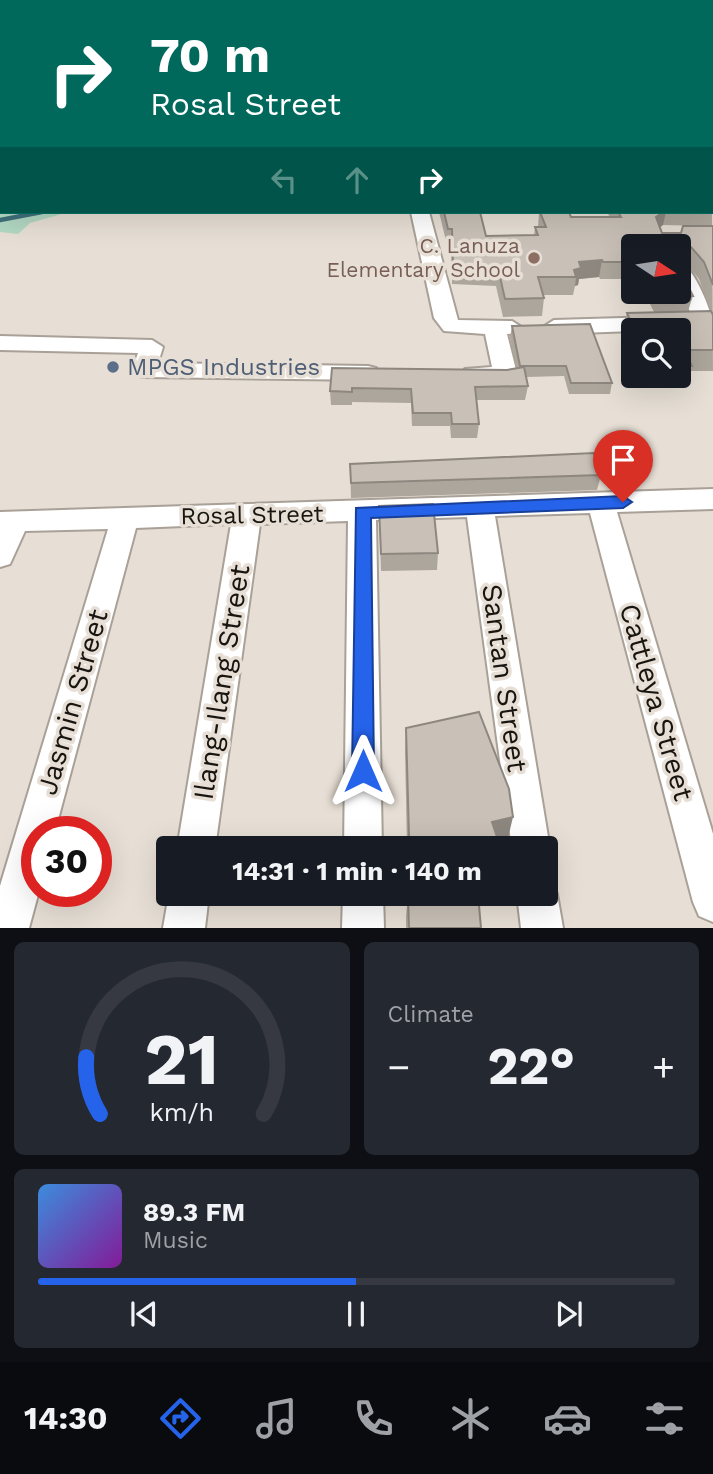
<!DOCTYPE html>
<meta charset="utf-8">
<style>
:root{--surface:#171b24;--page:#242831;--text:#f1f3f6;--muted:#9ea1a6;--line:#363941;--accent:#2563eb}
body{margin:0;font-family:"Work Sans",sans-serif;background:var(--page);color:var(--text);height:100vh;display:flex;flex-direction:column;font-size:26px;white-space:nowrap}
*{box-sizing:border-box;margin:0}
p{font-size:23px;color:var(--muted)}
.icon{flex:none;width:38px;height:38px;fill:none;stroke:currentColor;stroke-width:2;stroke-linecap:round;stroke-linejoin:round}
.map{position:relative;height:928px;overflow:hidden}
.side{display:flex;flex-direction:column;gap:14px;padding:14px;background:#0d0f14;flex:1}
.side>*{flex:none}
.top-card{position:absolute;left:0px;top:0px;width:714px;height:214px;box-shadow:0 7px 28px #0002;background:#00695c;color:#fff;overflow:hidden}
.needle{width:46px;rotate:102deg}
.controls{position:absolute;left:621px;top:234px;display:grid;gap:14px}
.controls a{display:grid;place-items:center;width:70px;height:70px;border-radius:7px;background:var(--surface);box-shadow:0 7px 28px #0002;font-size:35px}
.speed{position:absolute;left:21px;top:816px;display:flex;gap:14px;font-size:35px;font-weight:700;text-align:center}
.speed>*{display:grid;place-content:center;width:91px;height:91px;border-radius:50%;background:var(--surface);box-shadow:0 7px 28px #0002;line-height:1}
.speed .limit{border:10px solid #d22;background:#fff;color:#111}
.pin{position:absolute;display:grid;place-items:center;width:60px;height:60px;color:#fff;margin:-72px -30px;border-radius:50% 50% 50% 0;rotate:-45deg;box-shadow:0 0 7px #0007}
.pin .icon{rotate:45deg}
.me{position:absolute;width:77px;margin:-38px;rotate:0deg;stroke-linejoin:round;filter:drop-shadow(0 0 5px #0008)}
.turn{display:flex;align-items:center;gap:24px;height:147px;padding:0 35px;font-size:32px}
.turn .icon{width:91px;height:91px;stroke-width:2.5}
.turn b{display:block;font-size:49px;line-height:60px}
.lanes{display:flex;align-items:center;height:66px;padding:0 35px;background:#0003;justify-content:center;gap:35px;direction:ltr}
.lanes .off{opacity:.35}
.big{font-size:52px;font-weight:700;line-height:1.1}
.side .card{flex:1;display:flex;flex-direction:column;justify-content:center;gap:10px;min-width:0;padding:0 24px;border-radius:10px;background:var(--page)}
.side .dial{align-items:center;gap:0}
.dial svg{height:182px;overflow:visible;fill:none;stroke:var(--line);stroke-width:7;stroke-linecap:round;text-anchor:middle}
.dial text{fill:var(--text);stroke:none}
.song{display:flex;align-items:center;gap:21px}
.cover{width:84px;height:84px;border-radius:10px;background:linear-gradient(135deg,hsl(210 70% 55%),hsl(290 70% 35%))}
.played{height:7px;border-radius:4px;background:linear-gradient(90deg,var(--accent) 50%,var(--line) 50%)}
.keys{display:flex;justify-content:space-around;direction:ltr}
.heat{display:flex;justify-content:space-between;align-items:center;font-size:38px;direction:ltr}
.side .tiles{flex:1;display:grid;gap:14px;grid-template-columns:1fr 1fr}
.card:last-child{grid-column:span 2}
.trip{position:absolute;left:156px;top:836px;width:402px;height:70px;border-radius:7px;background:var(--surface);box-shadow:0 7px 28px #0002;font-weight:700;line-height:70px;text-align:center}
.dock{display:flex;height:112px;justify-content:space-around;align-items:center;background:#090b0e;color:var(--muted)}
.dock .icon{width:49px;height:49px}
.dock .active{color:var(--accent)}
.dock b{font-size:32px;color:var(--text)}
.map>svg:first-child{display:block}
</style>
<div class="map">
<svg width="713" height="928" viewBox="0 0 713 928">
<rect width="100%" height="100%" fill="#e7dfd5"/>
<path fill="#b1d7c2" d="M0 162 2 212H69L30 223 18 234 0 232Z"/>
<g fill="none" stroke-linecap="round" stroke-linejoin="round">
<path stroke="#3e6f7a" stroke-width="4.5" d="M0 220 42 212"/>
<g stroke="#a9a097" stroke-width="4">
<path id="street" d="M0 83H2V91H0Z
M712 102H713V112H712Z
M411 212H429L458 320 512 321 523 328 520 333 507 334 517 374 513 379H465L461 374 465 369 492 367 485 334 444 331 434 318Z
M679 262C694 266 713 313 713 328L554 334 543 327 554 320 692 316 679 289Z
M0 336 152 340 163 347 158 363 368 366 376 368 380 373 376 378 368 380 144 377 136 375 132 370 138 353 0 350Z
M713 489V509L617 512 713 834V922L699 916 693 902 590 513 495 516 550 849 546 860V849H512L467 517 376 520 382 849H344L348 521 260 524 215 849H177L231 524 136 528 55 831H37L39 891 29 928H0V886L108 529 25 531 10 564 0 567V512Z
M546 878 551 880 557 894 563 928H521L517 894H546Z
M169 894H209L205 928H163Z
M343 894H383L384 928H342Z"/>
</g>
<use href="#street" fill="#fff" fill-rule="evenodd"/>
</g>
<path fill="#ada69d" fill-rule="evenodd" d="M712 197 713 371H690L686 386 645 387 640 376H679V331H634V360L622 333 627 313 654 312 644 292H679L634 247V279H600L599 277 579 279 578 285 575 286 573 295H543L544 298 542 316 503 317 496 286 452 284 451 245H447L439 212H480L486 236 534 235 535 227H538L539 212H569L571 217H610L608 214 609 212H712ZM663 225 708 226 681 233H662L660 227ZM682 261 687 264 699 279 712 314 688 311 693 296 681 272Z
M512 326 612 383 610 394H569L564 376 526 377 528 386 525 400H476L479 424 477 438H451L450 426H412L411 403 352 402V405H331L330 391 516 368 510 337Z
M350 464 601 475 597 490 351 498Z
M379 506 438 553 437 570 381 571Z
M406 728 508 838 498 840 501 849H407L405 750Z
M427 894H478L481 928H406V916L408 896H428Z"/>
<path fill="#8d8780" d="M663 212H666L663 225 652 233 656 217Z
M602 260 599 277 579 279 578 285 575 286 576 277 574 270 579 262Z
M513 817 508 838 487 843 492 822Z"/>
<path fill="#c9c1b7" stroke="#8d8780" stroke-width="2" d="M444 212H480L486 236 538 235 535 227H546L540 212H569L571 217H621L618 212H663L656 217 662 233H681L683 226H713V285L704 262 691 247 683 243 681 272 693 296H659L657 292H679V247H634V262H603L602 260 579 262 581 268 574 270 576 277H538L544 298 505 299 498 268 453 267 452 229H448Z
M711 311 713 315V350H685L692 366H679V331H635L627 313Z
M590 324 612 383H571L566 366H520L512 326Z
M524 367 528 386 475 387 479 424H452L451 413H413L411 389 352 388V392L330 391 332 368 507 370Z
M594 453 601 475 351 483 350 464Z
M433 504 438 553 381 554 379 506Z
M479 712 509 789 513 817 492 822 501 849H416L409 836 406 728Z
M440 894H478L481 928H409L408 896H441Z"/>
<path fill="#2563eb" stroke="#184099" stroke-width="2" d="M623 496 632 502 623 508 371 518 374 771 370 778 363 781 355 778 352 771 356 508Z"/>
<circle fill="#8d6e63" stroke="#e7dfd5" stroke-width="2.5" cx="534" cy="258" r="7"/>
<circle fill="#5c6f8a" stroke="#e7dfd5" stroke-width="2.5" cx="113" cy="367" r="7"/>
<g text-anchor="middle" stroke-width="7" stroke-linejoin="round" paint-order="stroke">
<g font-size="21" fill="#785e54" stroke="#e7dfd5" text-anchor="end">
<text x="520" y="253">C. Lanuza<tspan x="520" dy="24">Elementary School</tspan></text>
</g>
<g font-size="24" fill="#4e5e75" stroke="#e7dfd5" text-anchor="start">
<text x="127" y="375">MPGS Industries</text>
</g>
<g font-size="24" fill="#181511" stroke="#e7dfd5">
<text transform="translate(252 515) rotate(-1)" y="8">Rosal Street</text>
</g>
<g font-size="28" fill="#181511" stroke="#e7dfd5">
<text transform="translate(505 678) rotate(82)" y="10">Santan Street</text>
<text transform="translate(221 682) rotate(-81)" y="10">Ilang-Ilang Street</text>
<text transform="translate(72 702) rotate(-74)" y="10">Jasmin Street</text>
<text transform="translate(657 702) rotate(74)" y="10">Cattleya Street</text>
</g>
</g>
</svg>
<div class="controls">
<a><svg class="needle" viewBox="-14 -14 28 28"><path d="M0-13l5 13h-10z" fill="#e53935"/><path d="M0 13l5-13h-10z" fill="#9ea1a6"/></svg></a>
<a><svg class="icon" aria-label="search" viewBox="0 0 24 24"><circle cx="10" cy="10" r="6"/><path d="M15 15l6 6"/></svg></a>
</div>
<div class="speed"><div class="limit">30</div></div>
<div class="pin" style="left:623px;top:502px;background:#d93025"><svg class="icon" aria-label="arrive" viewBox="0 0 24 24"><path d="M6 21V4h12l-3 4 3 4H6"/></svg></div>
<svg class="me" style="left:363px;top:771px" viewBox="-20 -20 40 40"><path d="M0-17L14 15 0 8-14 15z" fill="#2563eb" stroke="#fff" stroke-width="4"/></svg>
<div class="trip">14:31 · 1 min · 140 m</div>
<div class="top-card">
<div class="turn"><svg class="icon" aria-label="right" viewBox="0 0 24 24"><path d="M7 20v-9h11M14 6l5 5-5 5"/></svg><div><b>70 m</b>Rosal Street</div></div>
<div class="lanes"><svg class="icon off" aria-label="left" viewBox="0 0 24 24"><path d="M17 20v-9H6M10 6l-5 5 5 5"/></svg><svg class="icon off" aria-label="ahead" viewBox="0 0 24 24"><path d="M12 20V5M6 11l6-6 6 6"/></svg><svg class="icon" aria-label="right" viewBox="0 0 24 24"><path d="M7 20v-9h11M14 6l5 5-5 5"/></svg></div>
</div>
</div>
<section class="side">
<div class="tiles">
<div class="card dial"><svg viewBox="0 0 100 80">
<path d="M14 69A42 42 0 1 1 86 69"/>
<path d="M14 69A42 42 0 0 1 8 44" stroke="#2563eb"/>
<text x="50" y="56" font-size="32" font-weight="700">21</text>
<text x="50" y="72" font-size="11">km/h</text>
</svg></div>
<div class="card"><p>Climate</p>
<div class="heat"><a>−</a><b class="big">22°</b><a>+</a></div>
</div>
<div class="card">
<div class="song"><i class="cover"></i><div><b>89.3 FM</b><p>Music</p></div></div>
<div class="played"></div>
<div class="keys"><svg class="icon" aria-label="previous" viewBox="0 0 24 24"><path d="M18 5L8 12l10 7zM5 5v14"/></svg><svg class="icon" aria-label="pause" viewBox="0 0 24 24"><path d="M8 5v14M16 5v14"/></svg><svg class="icon" aria-label="next" viewBox="0 0 24 24"><path d="M6 5l10 7-10 7zM19 5v14"/></svg></div>
</div>
</div>
</section>
<nav class="dock">
<b>14:30</b>
<svg class="icon active" aria-label="directions" viewBox="0 0 24 24"><path d="M12 3l9 9-9 9-9-9zM9 14v-3h6M13 9l2 2-2 2"/></svg>
<svg class="icon" aria-label="music" viewBox="0 0 24 24"><path d="M9 18V5l10-2v13"/><circle cx="6" cy="18" r="3"/><circle cx="16" cy="16" r="3"/></svg>
<svg class="icon" aria-label="phone" viewBox="0 0 24 24"><path d="M5 4h4l2 5-3 2q2 4 5 5l2-3 5 2v4C11 20 4 13 5 4z"/></svg>
<svg class="icon" aria-label="climate" viewBox="0 0 24 24"><path d="M12 3v18M4 7l16 10M4 17L20 7"/></svg>
<svg class="icon" aria-label="car" viewBox="0 0 24 24"><path d="M5 17H2v-5l4-1 3-4h7l3 4 3 1v5h-3M9 17h6M6 11h13"/><circle cx="7" cy="17" r="2"/><circle cx="17" cy="17" r="2"/></svg>
<svg class="icon" aria-label="filters" viewBox="0 0 24 24"><path d="M4 7h16M4 17h16"/><circle cx="9" cy="7" r="2"/><circle cx="15" cy="17" r="2"/></svg>
</nav>
